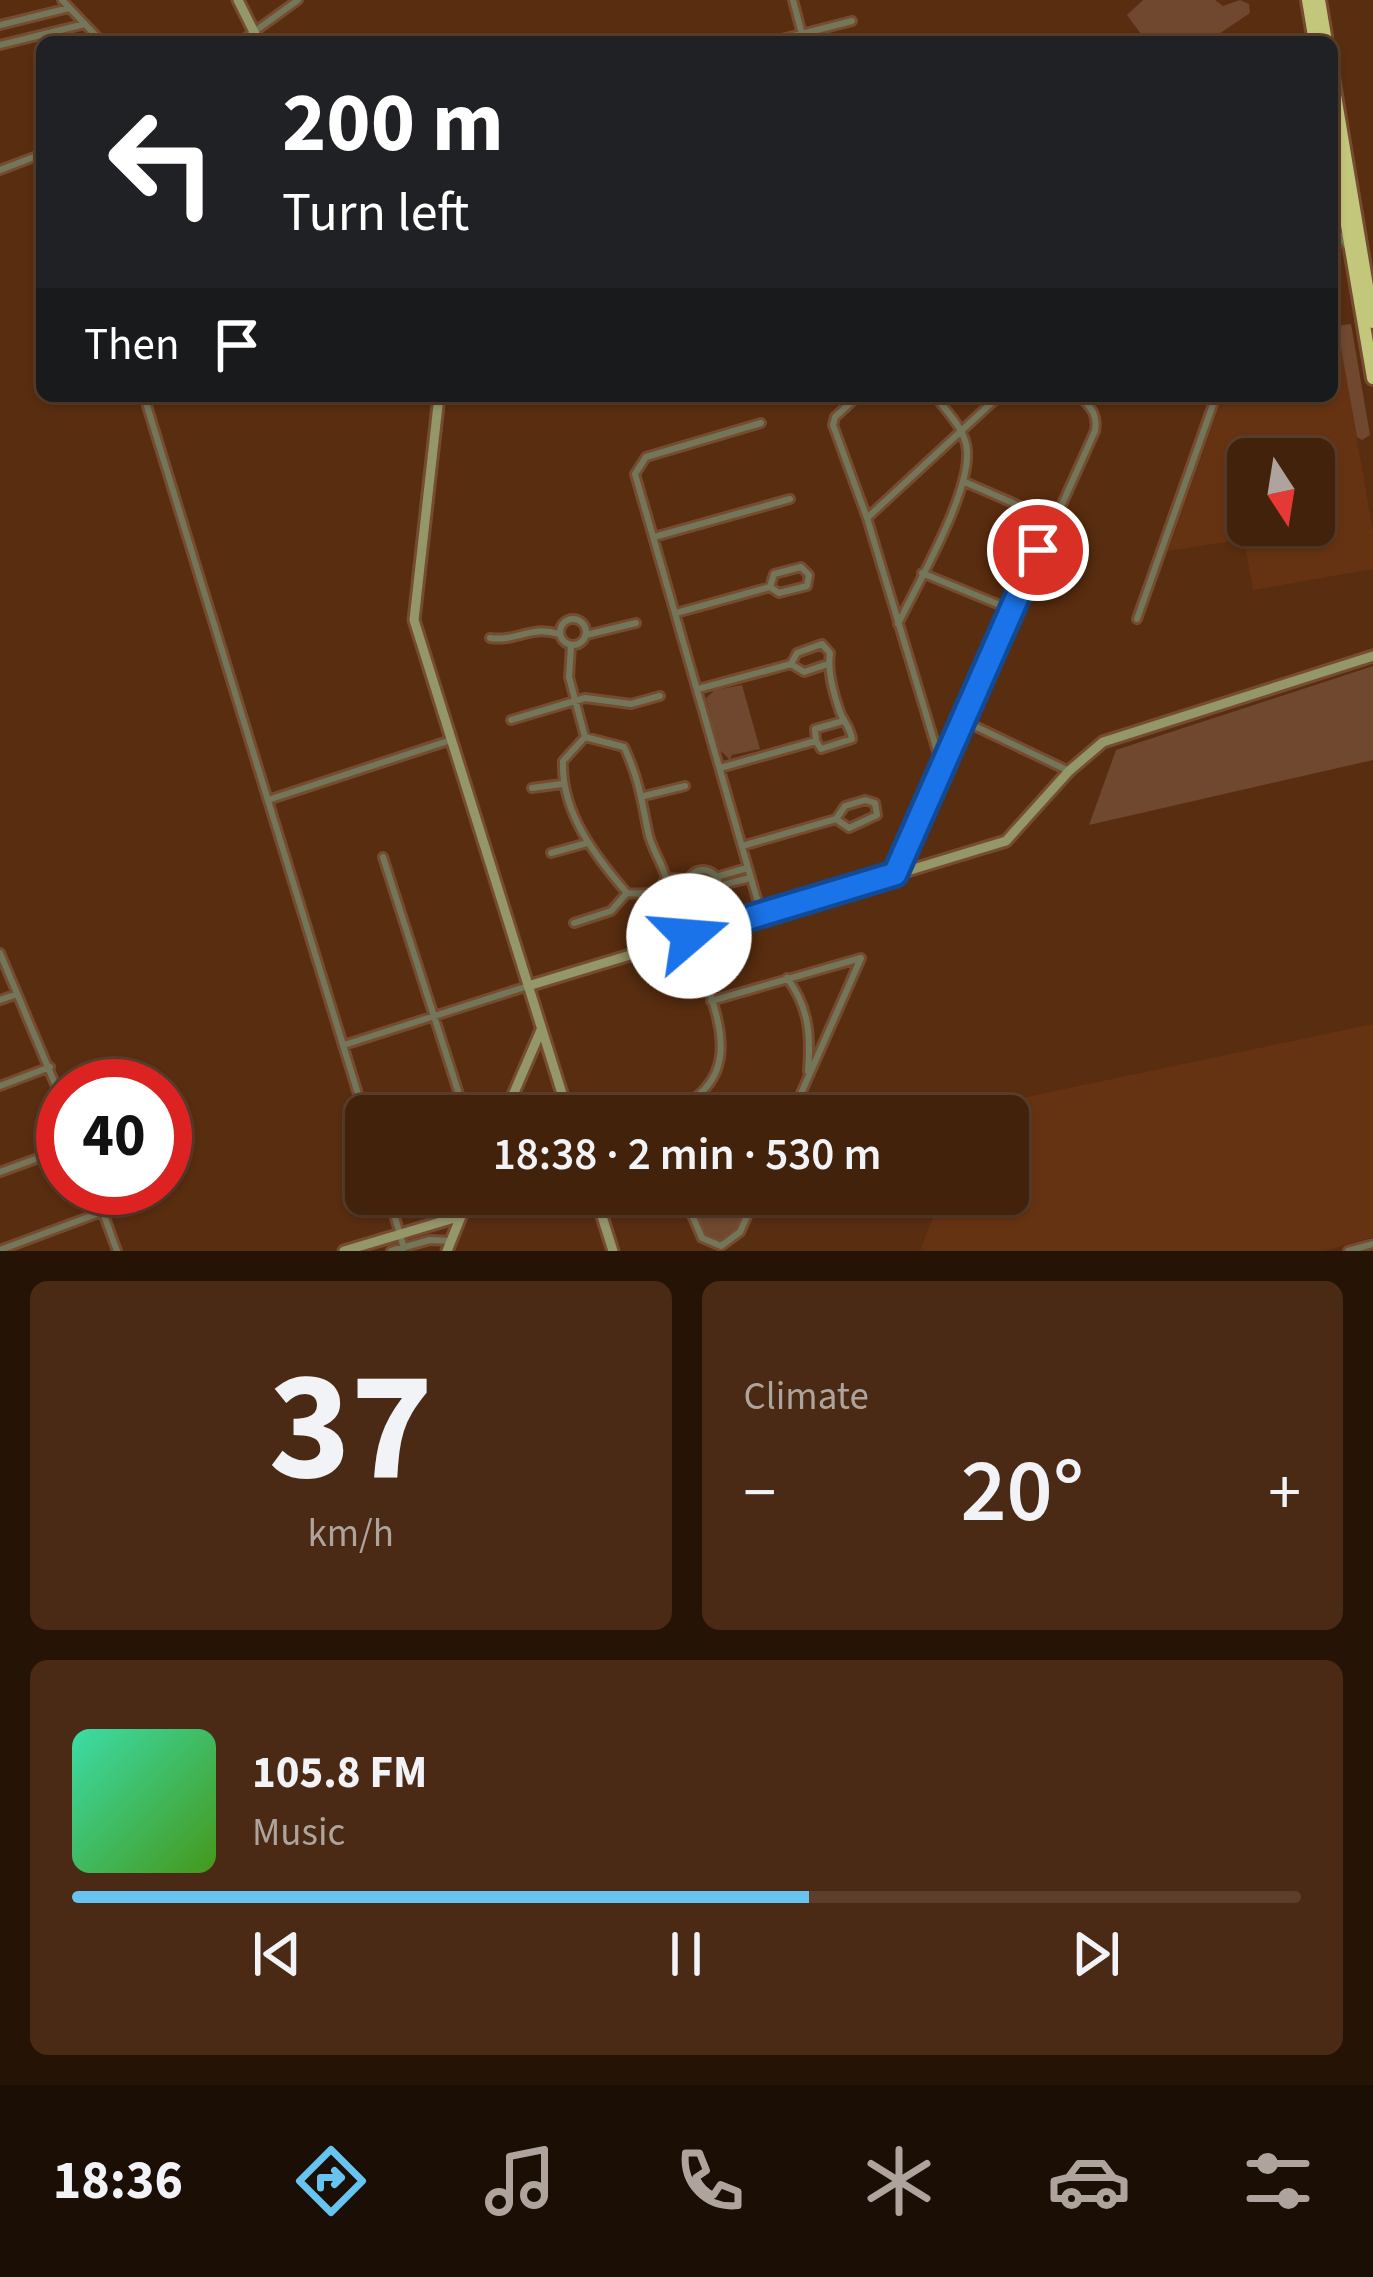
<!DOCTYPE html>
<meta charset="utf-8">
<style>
:root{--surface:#43220b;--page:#4a2a14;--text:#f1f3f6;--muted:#afa49d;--line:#5b3f2c;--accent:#67c4f0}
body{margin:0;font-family:"Source Sans 3",sans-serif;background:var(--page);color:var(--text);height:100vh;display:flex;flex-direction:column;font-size:45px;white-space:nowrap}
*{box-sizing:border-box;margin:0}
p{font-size:39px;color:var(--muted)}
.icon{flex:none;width:66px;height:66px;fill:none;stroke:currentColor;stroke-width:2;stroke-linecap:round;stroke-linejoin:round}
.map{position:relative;height:1251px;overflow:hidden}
.side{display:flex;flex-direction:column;gap:30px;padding:30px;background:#251306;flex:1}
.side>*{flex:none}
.guide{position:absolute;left:36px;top:36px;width:1302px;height:366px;border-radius:18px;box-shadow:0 3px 9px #0004,0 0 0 3px var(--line);background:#202124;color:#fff;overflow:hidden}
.needle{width:78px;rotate:168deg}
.controls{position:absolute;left:1227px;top:438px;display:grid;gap:24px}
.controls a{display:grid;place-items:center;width:108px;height:108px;border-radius:18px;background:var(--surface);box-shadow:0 3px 9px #0004,0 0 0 3px var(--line);font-size:60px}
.speed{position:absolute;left:36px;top:1059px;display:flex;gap:24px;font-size:60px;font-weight:700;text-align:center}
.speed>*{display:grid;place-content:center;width:156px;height:156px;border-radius:50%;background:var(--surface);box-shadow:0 3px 9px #0004,0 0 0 3px var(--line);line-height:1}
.speed .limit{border:18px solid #d22;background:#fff;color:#111}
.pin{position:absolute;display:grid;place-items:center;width:102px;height:102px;color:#fff;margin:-51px;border:6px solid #fff;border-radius:50%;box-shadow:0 3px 12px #0007}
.me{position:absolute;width:132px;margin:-66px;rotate:72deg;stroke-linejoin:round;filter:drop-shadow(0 0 9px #0008)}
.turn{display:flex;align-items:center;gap:42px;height:252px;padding:0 48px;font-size:54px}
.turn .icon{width:156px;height:156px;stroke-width:2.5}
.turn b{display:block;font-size:84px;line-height:102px}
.then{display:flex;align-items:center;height:114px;padding:0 48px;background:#0003;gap:24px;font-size:45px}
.big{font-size:90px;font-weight:600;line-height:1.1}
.side .tile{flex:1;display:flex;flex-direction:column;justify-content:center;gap:18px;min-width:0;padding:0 42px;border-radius:18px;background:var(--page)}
.side .dial{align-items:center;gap:0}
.dial b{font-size:156px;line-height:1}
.song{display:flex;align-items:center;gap:36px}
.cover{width:144px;height:144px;border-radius:18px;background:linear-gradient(135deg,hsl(160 70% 55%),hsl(100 70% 35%))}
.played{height:12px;border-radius:6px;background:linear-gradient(90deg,var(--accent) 60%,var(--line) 60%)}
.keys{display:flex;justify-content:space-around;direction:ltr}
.heat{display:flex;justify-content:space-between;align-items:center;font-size:66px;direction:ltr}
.side .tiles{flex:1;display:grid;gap:30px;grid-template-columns:1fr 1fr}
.tile:last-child{grid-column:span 2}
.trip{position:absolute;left:345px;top:1095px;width:684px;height:120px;border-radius:18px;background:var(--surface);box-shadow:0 3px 9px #0004,0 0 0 3px var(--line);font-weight:600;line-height:120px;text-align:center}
.dock{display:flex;height:192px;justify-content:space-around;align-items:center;background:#1b0e04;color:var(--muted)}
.dock .icon{width:84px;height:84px}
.dock .current{color:var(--accent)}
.dock b{font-size:54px;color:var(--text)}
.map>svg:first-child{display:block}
</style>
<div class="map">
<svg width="1373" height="1251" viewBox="0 0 1373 1251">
<rect width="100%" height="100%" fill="#592d0f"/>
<path fill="#663312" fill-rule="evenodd" d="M1332 295 1373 532V569L1253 590 1244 539 1168 551 1223 396H1332ZM1248 459H1314V525H1248Z
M1373 1024V1237L1324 1251H920L942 1194H1008V1116H971L974 1108Z"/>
<path fill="#70472f" d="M1143 0H1215L1223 6 1240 0 1249 4 1250 13 1207 42H1147L1127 15Z
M1351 324 1370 435 1362 440 1357 437 1337 326Z
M1373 666V760L1089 825 1116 750Z
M742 685 760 749 732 755 730 760 719 749 706 698 715 690Z
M710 1194H753L736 1233 721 1242 704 1235 691 1204Z"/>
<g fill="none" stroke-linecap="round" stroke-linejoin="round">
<g stroke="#764c30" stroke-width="12">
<path id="street" d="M62 0 102 42
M793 0 804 42
M0 25 69 8
M240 42 298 0
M770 42 852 21
M0 45 85 24
M0 170 42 154
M1332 231 1338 233 1346 245
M144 396 366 1120
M858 396 835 417 833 425 867 518 941 764
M761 423 646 457 635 474 761 913
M965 482 1052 520
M867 518 999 396
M654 537 790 499
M922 573 1012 610
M676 613 770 587 779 593 807 586 809 575 801 567 774 574 770 587
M560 632a13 13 0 1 1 26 0a13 13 0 1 1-26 0Z
M1137 619 1216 396
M898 624C918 583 970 494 967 451 966 430 947 412 935 396
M586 635 636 623
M490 638C517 642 530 625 559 634
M571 646 569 677 585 737 563 761C561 812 595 856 627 893 647 896 667 889 687 888
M791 664 804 672 825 665
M698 689 791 664 797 653 822 644 830 653C827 671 833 692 840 712 844 723 850 726 852 739L821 749 816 741 720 768
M511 720 585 698 631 704 660 696
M964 721 1069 771
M585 737 624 747C638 776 642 801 648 832 651 848 662 862 666 878L659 889
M816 741 815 729 843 721
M532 788 562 784
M644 796 685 786
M268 800 451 740
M742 846 836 819 849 828 877 815 875 803 865 800 845 806 836 819
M551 853 587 843
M383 857 466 1116
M687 886a16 16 0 1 1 32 0a16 16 0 1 1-32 0Z
M895 875 1095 431C1098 414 1091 408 1080 396
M716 877 747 868
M666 878 689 879
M719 886 750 878
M574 923 611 911 627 893
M0 953 63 1103
M787 978C809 1007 811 1036 808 1071
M0 1000 17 994
M711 1001 861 958 791 1116
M344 1045 528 986
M0 1086 50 1067
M563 1095 588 1116
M795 1106 818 1116
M657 1116C759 1084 714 1009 689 936
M0 1172 63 1149
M94 1188 117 1251
M388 1194 404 1248
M683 1194 702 1238 721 1246 740 1232 757 1194
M0 1250 102 1212
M391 1251 430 1240 451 1241
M1348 1251 1373 1244"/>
</g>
<g stroke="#764c30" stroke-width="15">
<path id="secondary" d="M238 0 259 42
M439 396 414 620 569 1116
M528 986 1006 841 1069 771 1103 742 1373 656
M504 1116 541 1030
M595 1194 613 1251
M344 1251 461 1216
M447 1251 470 1194"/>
</g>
<g stroke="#764c30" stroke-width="18">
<path id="highway" d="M1308 0 1315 42
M1319 0 1326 42
M1332 77 1373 322
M1332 137 1373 378"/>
</g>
<use href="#street" stroke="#747659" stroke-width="6"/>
<use href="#secondary" stroke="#949768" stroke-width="9"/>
<use href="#highway" stroke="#c3c77c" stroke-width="12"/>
</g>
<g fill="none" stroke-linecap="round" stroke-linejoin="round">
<g stroke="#114b97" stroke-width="30">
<path id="route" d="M689 936 895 874 1038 550"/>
</g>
<use href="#route" stroke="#1a73e8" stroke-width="21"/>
</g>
</svg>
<div class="controls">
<a><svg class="needle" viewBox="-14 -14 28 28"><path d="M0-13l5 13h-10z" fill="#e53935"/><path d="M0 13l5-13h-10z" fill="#afa49d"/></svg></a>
</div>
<div class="speed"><div class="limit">40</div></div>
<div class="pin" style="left:1038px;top:550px;background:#d93025"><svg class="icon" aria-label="arrive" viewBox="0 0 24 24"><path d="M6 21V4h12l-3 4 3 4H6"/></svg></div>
<svg class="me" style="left:689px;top:936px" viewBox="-20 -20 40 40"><circle r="19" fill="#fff"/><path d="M0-13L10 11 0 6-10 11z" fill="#1a73e8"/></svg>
<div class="trip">18:38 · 2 min · 530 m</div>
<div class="guide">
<div class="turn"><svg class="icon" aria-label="left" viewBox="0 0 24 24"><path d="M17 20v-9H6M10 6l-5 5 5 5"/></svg><div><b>200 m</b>Turn left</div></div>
<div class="then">Then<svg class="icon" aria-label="arrive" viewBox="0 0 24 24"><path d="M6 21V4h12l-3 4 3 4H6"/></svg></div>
</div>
</div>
<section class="side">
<div class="tiles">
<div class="tile dial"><b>37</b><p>km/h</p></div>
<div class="tile"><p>Climate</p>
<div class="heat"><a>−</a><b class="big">20°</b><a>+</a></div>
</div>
<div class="tile">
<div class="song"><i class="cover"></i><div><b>105.8 FM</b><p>Music</p></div></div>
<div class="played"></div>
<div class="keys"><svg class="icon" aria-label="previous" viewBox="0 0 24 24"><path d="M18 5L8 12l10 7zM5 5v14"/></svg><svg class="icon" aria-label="pause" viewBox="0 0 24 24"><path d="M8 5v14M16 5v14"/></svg><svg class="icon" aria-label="next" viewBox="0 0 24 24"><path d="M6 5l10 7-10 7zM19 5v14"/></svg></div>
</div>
</div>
</section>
<nav class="dock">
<b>18:36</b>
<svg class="icon current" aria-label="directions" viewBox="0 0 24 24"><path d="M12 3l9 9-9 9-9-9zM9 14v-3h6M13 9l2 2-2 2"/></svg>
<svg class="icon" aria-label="music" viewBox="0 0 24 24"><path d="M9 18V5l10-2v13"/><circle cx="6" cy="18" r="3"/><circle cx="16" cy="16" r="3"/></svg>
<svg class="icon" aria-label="phone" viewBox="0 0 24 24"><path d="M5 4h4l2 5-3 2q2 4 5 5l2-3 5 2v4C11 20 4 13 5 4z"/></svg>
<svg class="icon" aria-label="climate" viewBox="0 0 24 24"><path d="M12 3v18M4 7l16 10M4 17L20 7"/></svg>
<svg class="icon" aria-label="car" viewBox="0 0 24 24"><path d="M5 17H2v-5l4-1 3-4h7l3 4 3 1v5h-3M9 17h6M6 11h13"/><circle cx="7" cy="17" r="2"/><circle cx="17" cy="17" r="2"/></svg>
<svg class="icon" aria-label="filters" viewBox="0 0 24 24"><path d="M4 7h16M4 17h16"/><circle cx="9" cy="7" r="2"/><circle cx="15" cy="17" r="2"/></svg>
</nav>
